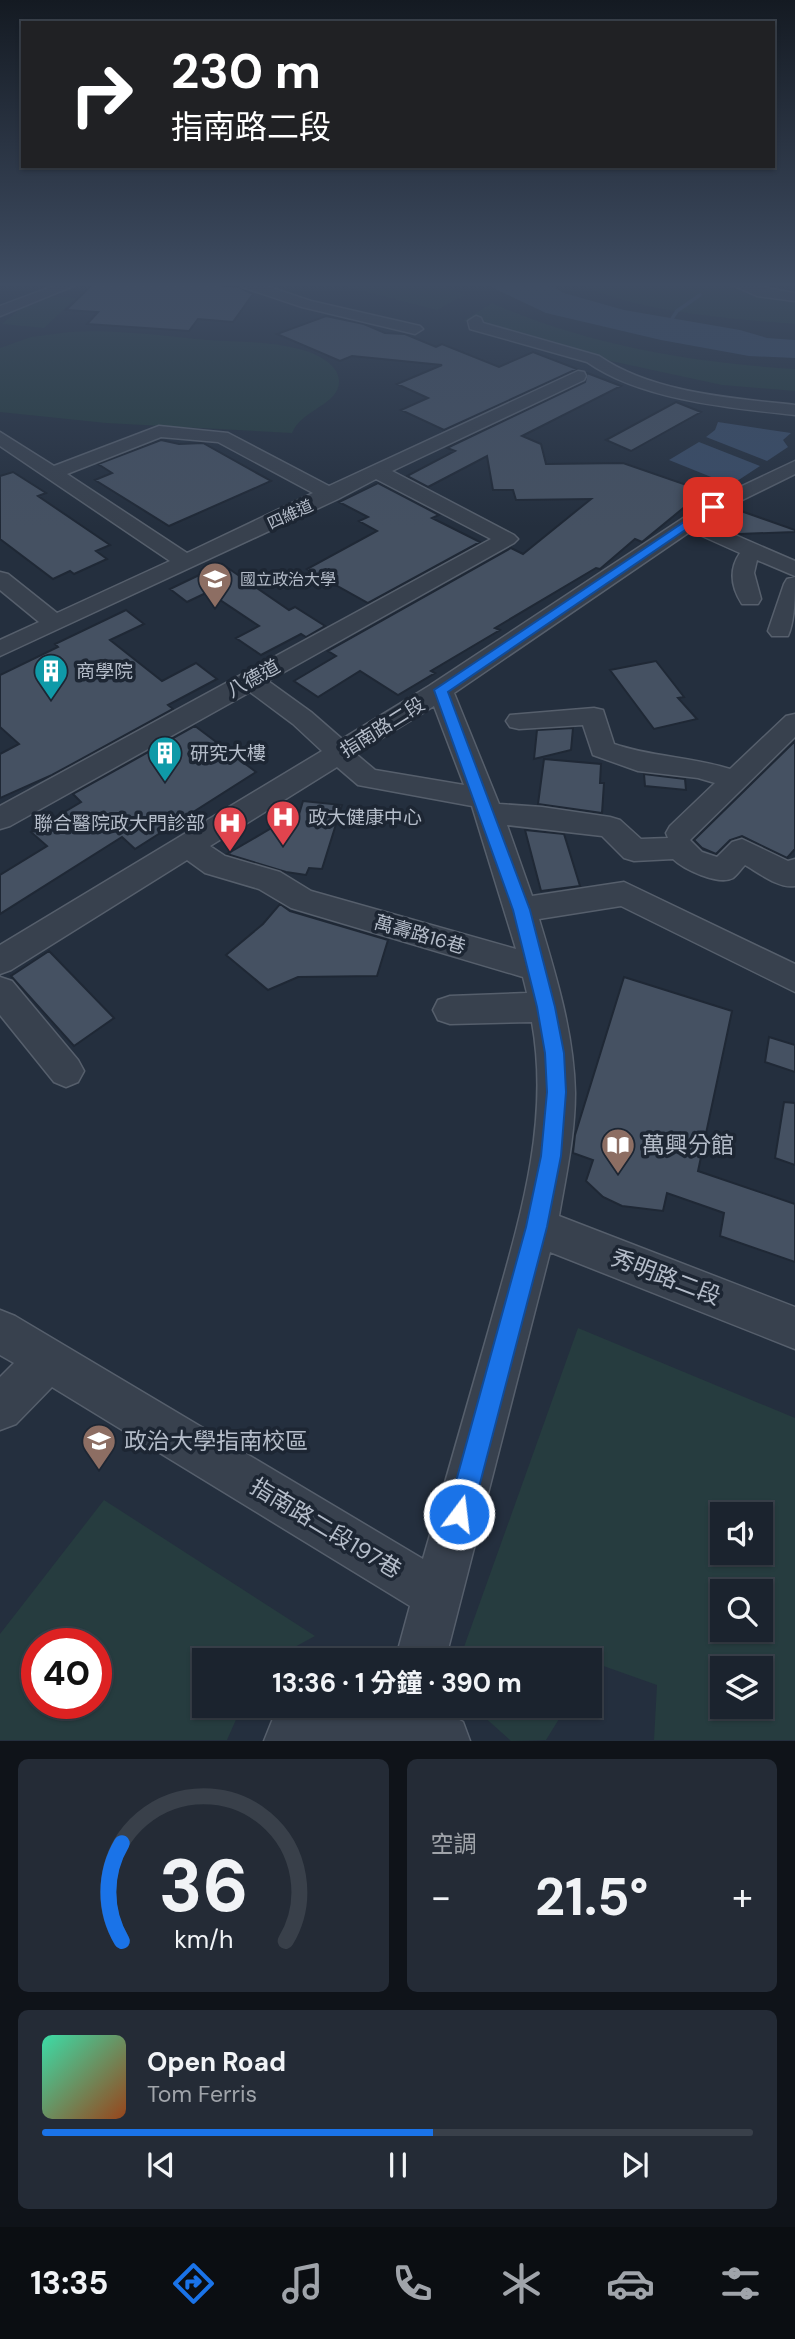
<!DOCTYPE html>
<html lang="zh-TW">
<meta charset="utf-8">
<style>
:root{--surface:#1b232e;--page:#242b36;--text:#f1f3f6;--muted:#a0a4aa;--line:#39404a;--accent:#1a73e8}
body{margin:0;font-family:"DM Sans","Noto Sans TC",sans-serif;background:var(--page);color:var(--text);height:100vh;display:flex;flex-direction:column;font-size:26px;white-space:nowrap}
*{box-sizing:border-box;margin:0}
p{font-size:23px;color:var(--muted)}
.icon{flex:none;width:38px;height:38px;fill:none;stroke:currentColor;stroke-width:2;stroke-linecap:round;stroke-linejoin:round}
.map{position:relative;height:1741px;overflow:hidden}
.drawer{display:flex;flex-direction:column;gap:18px;padding:18px;background:#0f1319;flex:1}
.drawer>*{flex:none}
.hud{position:absolute;left:21px;top:21px;width:754px;height:147px;border-radius:0px;box-shadow:0 2px 5px #0004,0 0 0 2px var(--line);background:#202124;color:#fff;overflow:hidden}
.controls{position:absolute;left:710px;top:1502px;display:grid;gap:14px}
.controls a{display:grid;place-items:center;width:63px;height:63px;border-radius:0px;background:var(--surface);box-shadow:0 2px 5px #0004,0 0 0 2px var(--line);font-size:35px}
.speed{position:absolute;left:21px;top:1628px;display:flex;gap:14px;font-size:35px;font-weight:700;text-align:center}
.speed>*{display:grid;place-content:center;width:91px;height:91px;border-radius:50%;background:var(--surface);box-shadow:0 2px 5px #0004,0 0 0 2px var(--line);line-height:1}
.speed .limit{border:10px solid #d22;background:#fff;color:#111}
.pin{position:absolute;display:grid;place-items:center;width:60px;height:60px;color:#fff;margin:-30px;border-radius:14px;box-shadow:0 4px 10px #0006}
.me{position:absolute;width:77px;margin:-38px;rotate:15deg;stroke-linejoin:round;filter:drop-shadow(0 0 5px #0008)}
.turn{display:flex;align-items:center;gap:24px;height:147px;padding:0 35px;font-size:32px}
.turn .icon{width:91px;height:91px;stroke-width:2.5}
.turn b{display:block;font-size:49px;line-height:60px}
.big{font-size:52px;font-weight:700;line-height:1.1}
.drawer .tile{flex:1;display:flex;flex-direction:column;justify-content:center;gap:10px;min-width:0;padding:0 24px;border-radius:10px;background:var(--page)}
.drawer .dial{align-items:center;gap:0}
.dial svg{height:182px;overflow:visible;fill:none;stroke:var(--line);stroke-width:7;stroke-linecap:round;text-anchor:middle}
.dial text{fill:var(--text);stroke:none}
.song{display:flex;align-items:center;gap:21px}
.cover{width:84px;height:84px;border-radius:10px;background:linear-gradient(135deg,hsl(160 70% 55%),hsl(20 70% 35%))}
.played{height:7px;border-radius:4px;background:linear-gradient(90deg,var(--accent) 55%,var(--line) 55%)}
.keys{display:flex;justify-content:space-around;direction:ltr}
.heat{display:flex;justify-content:space-between;align-items:center;font-size:38px;direction:ltr}
.drawer .tiles{flex:1;display:grid;gap:18px;grid-template-columns:1fr 1fr}
.tile:last-child{grid-column:span 2}
.trip{position:absolute;left:192px;top:1648px;width:410px;height:70px;border-radius:0px;background:var(--surface);box-shadow:0 2px 5px #0004,0 0 0 2px var(--line);font-weight:700;line-height:70px;text-align:center}
.tabs{display:flex;height:112px;justify-content:space-around;align-items:center;background:#0b0e12;color:var(--muted)}
.tabs .icon{width:49px;height:49px}
.tabs .selected{color:var(--accent)}
.tabs b{font-size:32px;color:var(--text)}
.map>svg:first-child{display:block}
</style>
<div class="map">
<svg width="795" height="1741" viewBox="0 0 795 1741">
<rect width="100%" height="100%" fill="#242f3e"/>
<path fill="#263c3f" fill-rule="evenodd" d="M336 284H443L464 295 437 310Z
M580 284H730L762 295 795 300V324C731 319 637 312 580 284Z
M36 295 76 298 44 328 2 324Z
M492 303C586 345 693 363 795 369V391L722 385 597 358 463 321Z
M70 332C116 329 163 336 208 340 238 342 270 341 299 349 313 352 338 363 339 380 341 404 302 409 292 433L106 423 0 412V348L31 337Z
M578 1328 795 1418V1740H654L657 1685 595 1663 590 1670V1661H459ZM723 1514H761V1552H723ZM723 1591H761V1629H723ZM723 1668H761V1706H723Z
M104 1500 315 1636 269 1661H205V1706H242L227 1740H0V1634ZM37 1643H96V1703H37Z
M472 1706H567L546 1740 511 1741Z"/>
<path fill="#394c67" d="M485 284H547L564 293 624 310 740 330 767 338 795 340V358L749 356 661 340 546 313Z
M718 422 791 433 783 440 788 447 767 461 706 437 715 430Z
M699 442 760 466 731 485 669 460Z"/>
<g fill="none" stroke-linecap="round" stroke-linejoin="round">
<path stroke="#394c67" stroke-width="3.5" d="M668 325 677 311 700 295"/>
</g>
<path fill="#455162" stroke="#1f2835" stroke-width="2" d="M93 284H225L223 286 239 287 253 294 233 322 198 319 189 331 87 324 98 312 66 310Z
M326 316 364 324 385 333 405 334 436 347 442 344 499 367 533 352 577 369 444 430 401 410 428 398 397 384 442 365 352 356 340 361 277 334Z
M587 373 621 386 522 436 541 444 546 464 623 463 704 491 642 542 635 539 600 569 596 568 495 628 500 630 431 671 435 673 398 695 360 671 318 697 294 681 336 656 328 651 511 548 523 554 591 499 516 500 513 490H493L487 456 428 487 407 476 455 451 447 448 585 382Z
M676 402 701 412 631 451 606 440Z
M161 440 179 444 203 443 271 481 169 526 95 480 112 473 98 464Z
M13 472 46 493 38 496 110 545 96 551 107 559 74 574 70 571 53 579 0 539V476Z
M378 483 439 515 432 518 480 542 368 603 307 569 377 531 359 521 368 517 339 502Z
M741 511 795 530V532L739 534 718 525Z
M222 564 289 610 295 607 325 626 306 637 301 634 261 655 236 638 259 626 208 592 187 602 170 589Z
M126 610 144 624 110 640 162 681 196 663 217 679 168 705 173 709 52 775 0 798V754L19 744 0 727V675L58 647 55 644Z
M656 661 684 697 678 698 697 719 654 729 610 670Z
M195 726 256 772 135 849 122 837 0 914V875L47 846 31 832 81 802 73 794Z
M573 728 571 750 534 759 537 730Z
M795 741V849L787 858 742 836 730 840 716 854 702 848 694 840Z
M544 759 601 764 600 783H604L602 813 538 804Z
M644 774 685 779 686 790 645 786Z
M303 801 342 805 322 869 309 868 306 875 286 872 227 854 275 826 295 828Z
M525 830 564 834 580 886 541 891Z
M280 904 290 911 388 940 377 976 298 977 268 990 226 955 263 924Z
M49 951 114 1018 74 1046 11 976Z
M624 977 732 1011 698 1171 795 1204V1262L720 1236 724 1213 667 1193 663 1211 622 1206 603 1197 586 1181 593 1160 573 1153 575 1135Z
M769 1037 795 1045V1072L765 1062Z
M784 1102 795 1103V1165L775 1158Z"/>
<g fill="none" stroke-linecap="round" stroke-linejoin="round">
<g stroke="#565f6c" stroke-width="3">
<path id="minor" d="M59 284H78L0 316V306Z
M240 284H260L311 301 420 326 423 329 415 334 302 307 242 287Z
M730 284C752 283 773 290 795 293V301L757 296Z
M476 316 481 318 483 323 599 356C653 393 731 398 795 405V415C730 408 641 400 587 362L470 329 468 321Z
M578 371 584 372 586 376 584 380 392 471 514 535 518 539 514 543 268 681 311 712 342 739 429 686 706 503 795 461V474L720 511 705 522 795 561V576L757 560 754 573 761 599 758 604H742C731 587 729 569 740 553L691 531 454 693 499 804 542 807 610 817 620 820 641 839 668 838 666 833 670 826 715 783 698 778 638 771 593 755 583 725 519 729 510 727 506 721 510 715 594 708 603 710 614 744C652 757 692 757 730 769L786 716 795 714V737L690 840 702 852 717 857 732 842 742 839 788 861 795 859V886C779 889 759 873 745 865 741 869 737 875 733 878 719 886 683 869 673 859L634 861 624 858 602 836 507 825 532 896 624 882 795 964V992L621 906 539 919C556 975 574 1034 575 1093 575 1135 566 1175 559 1216L795 1307V1349L550 1252 445 1661H395L410 1606 52 1387 16 1424 0 1430V1377L14 1363 0 1355V1310L15 1316 423 1559C445 1483 467 1406 489 1329 517 1228 551 1127 532 1022L450 1024 438 1020 433 1010 438 1000 450 996 527 993 523 977 291 908 259 889 205 873 187 860 11 970 0 974V945L322 751 293 724 250 692 10 826 0 829V806L491 539 376 479 338 499 0 656V640L39 622 0 590V572L8 574 57 613 170 561 0 446V432L54 466 159 426 228 433 329 486ZM161 437 218 442 313 493 187 553 67 474ZM434 706 464 785 375 770 356 754ZM337 767 358 785 472 806 516 949 311 891 280 872 225 856 210 846Z
M795 577C795 596 795 620 788 636H772L768 631 784 584 787 579Z
M0 977 12 981 78 1060 84 1071 78 1082 66 1087 54 1082 0 1015Z
M278 1706H434L463 1722 470 1741H264Z"/>
</g>
<use href="#minor" fill="#38414e" fill-rule="evenodd"/>
</g>
<linearGradient id="sky" x2="0" y2="1"><stop stop-color="#141a22"/><stop offset="0.54" stop-color="#3f4d63"/><stop offset="1" stop-color="#3f4d63" stop-opacity="0"/></linearGradient>
<rect width="795" height="527" fill="url(#sky)"/>
<path fill="#1a73e8" stroke="#114b97" stroke-width="2" d="M709 505 719 507 448 692 530 910 555 1007 564 1053 566 1092 561 1156 547 1227 472 1514 468 1523 459 1527 450 1523 447 1514 526 1227 541 1156 547 1092 545 1053 537 1007 513 910 434 690Z"/>
<defs>
<g id="university-pin" transform="scale(1.75)"><path d="M0 17L-7.5 6A9.5 9.5 0 1 1 7.5 6Z" fill="#8d6e63" stroke="#1d2633"/><path d="M0-5L7-2L0 1L-7-2ZM-4 1L0 2.5L4 1V4Q0 6-4 4Z" fill="#fff"/></g>
<g id="building-pin" transform="scale(1.75)"><path d="M0 17L-7.5 6A9.5 9.5 0 1 1 7.5 6Z" fill="#0f9aa8" stroke="#1d2633"/><path d="M-4-6H4V6H1V3H-1V6H-4ZM-2.5-4.3h1.7v1.8h-1.7ZM.8-4.3h1.7v1.8H.8ZM-2.5-1h1.7V.8h-1.7ZM.8-1h1.7V.8H.8Z" fill="#fff"/></g>
<g id="hospital-pin" transform="scale(1.75)"><path d="M0 17L-7.5 6A9.5 9.5 0 1 1 7.5 6Z" fill="#e0444e" stroke="#1d2633"/><path d="M-5-5h3v3.5h4V-5h3V5h-3V1.5h-4V5h-3Z" fill="#fff"/></g>
<g id="library-pin" transform="scale(1.75)"><path d="M0 17L-7.5 6A9.5 9.5 0 1 1 7.5 6Z" fill="#8d6e63" stroke="#1d2633"/><path d="M-6-4Q-3-5.5-.7-3.5V5Q-3 3-6 4ZM6-4Q3-5.5 .7-3.5V5Q3 3 6 4Z" fill="#fff"/></g>
</defs>
<g fill-rule="evenodd">
<use href="#university-pin" x="215" y="579"/>
<use href="#building-pin" x="51" y="671"/>
<use href="#building-pin" x="165" y="753"/>
<use href="#hospital-pin" x="283" y="817"/>
<use href="#hospital-pin" x="230" y="823"/>
<use href="#library-pin" x="618" y="1145"/>
<use href="#university-pin" x="99" y="1441"/>
</g>
<g text-anchor="middle" stroke-width="7" stroke-linejoin="round" paint-order="stroke">
<g font-size="16" fill="#b4bcc9" stroke="#1d2633">
<text transform="translate(290 514) rotate(-25)" y="6">四維道</text>
</g>
<g font-size="16" fill="#b4bcc9" stroke="#1d2633" text-anchor="start">
<text x="240" y="585">國立政治大學</text>
</g>
<g font-size="19" fill="#b4bcc9" stroke="#1d2633" text-anchor="start">
<text x="76" y="678">商學院</text>
<text x="190" y="760">研究大樓</text>
<text x="308" y="824">政大健康中心</text>
<text x="205" y="830" text-anchor="end">聯合醫院政大門診部</text>
</g>
<g font-size="19" fill="#b4bcc9" stroke="#1d2633">
<text transform="translate(253 678) rotate(-29)" y="7">八德道</text>
<text transform="translate(382 727) rotate(-32)" y="7">指南路二段</text>
<text transform="translate(420 934) rotate(16)" y="7">萬壽路16巷</text>
</g>
<g font-size="23" fill="#b4bcc9" stroke="#1d2633" text-anchor="start">
<text x="642" y="1153">萬興分館</text>
<text x="124" y="1449">政治大學指南校區</text>
</g>
<g font-size="23" fill="#b4bcc9" stroke="#1d2633">
<text transform="translate(666 1277) rotate(21)" y="8">秀明路二段</text>
<text transform="translate(326 1528) rotate(31)" y="8">指南路二段197巷</text>
</g>
</g>
</svg>
<div class="controls">
<a><svg class="icon" aria-label="sound" viewBox="0 0 24 24"><path d="M4 9h4l5-4v14l-5-4H4zM17 9q2 3 0 6"/></svg></a>
<a><svg class="icon" aria-label="search" viewBox="0 0 24 24"><circle cx="10" cy="10" r="6"/><path d="M15 15l6 6"/></svg></a>
<a><svg class="icon" aria-label="layers" viewBox="0 0 24 24"><path d="M12 4l9 5-9 5-9-5zM3 14l9 5 9-5"/></svg></a>
</div>
<div class="speed"><div class="limit">40</div></div>
<div class="pin" style="left:713px;top:507px;background:#d93025"><svg class="icon" aria-label="arrive" viewBox="0 0 24 24"><path d="M6 21V4h12l-3 4 3 4H6"/></svg></div>
<svg class="me" style="left:459px;top:1514px" viewBox="-20 -20 40 40"><circle r="17" fill="#1a73e8" stroke="#fff" stroke-width="3"/><path d="M0-11L8 9 0 5-8 9z" fill="#fff"/></svg>
<div class="trip">13:36 · 1 分鐘 · 390 m</div>
<div class="hud">
<div class="turn"><svg class="icon" aria-label="right" viewBox="0 0 24 24"><path d="M7 20v-9h11M14 6l5 5-5 5"/></svg><div><b>230 m</b>指南路二段</div></div>
</div>
</div>
<section class="drawer">
<div class="tiles">
<div class="tile dial"><svg viewBox="0 0 100 80">
<path d="M14 69A42 42 0 1 1 86 69"/>
<path d="M14 69A42 42 0 0 1 14 26" stroke="#1a73e8"/>
<text x="50" y="56" font-size="32" font-weight="700">36</text>
<text x="50" y="72" font-size="11">km/h</text>
</svg></div>
<div class="tile"><p>空調</p>
<div class="heat"><a>−</a><b class="big">21.5°</b><a>+</a></div>
</div>
<div class="tile">
<div class="song"><i class="cover"></i><div><b>Open Road</b><p>Tom Ferris</p></div></div>
<div class="played"></div>
<div class="keys"><svg class="icon" aria-label="previous" viewBox="0 0 24 24"><path d="M18 5L8 12l10 7zM5 5v14"/></svg><svg class="icon" aria-label="pause" viewBox="0 0 24 24"><path d="M8 5v14M16 5v14"/></svg><svg class="icon" aria-label="next" viewBox="0 0 24 24"><path d="M6 5l10 7-10 7zM19 5v14"/></svg></div>
</div>
</div>
</section>
<nav class="tabs">
<b>13:35</b>
<svg class="icon selected" aria-label="directions" viewBox="0 0 24 24"><path d="M12 3l9 9-9 9-9-9zM9 14v-3h6M13 9l2 2-2 2"/></svg>
<svg class="icon" aria-label="music" viewBox="0 0 24 24"><path d="M9 18V5l10-2v13"/><circle cx="6" cy="18" r="3"/><circle cx="16" cy="16" r="3"/></svg>
<svg class="icon" aria-label="phone" viewBox="0 0 24 24"><path d="M5 4h4l2 5-3 2q2 4 5 5l2-3 5 2v4C11 20 4 13 5 4z"/></svg>
<svg class="icon" aria-label="climate" viewBox="0 0 24 24"><path d="M12 3v18M4 7l16 10M4 17L20 7"/></svg>
<svg class="icon" aria-label="car" viewBox="0 0 24 24"><path d="M5 17H2v-5l4-1 3-4h7l3 4 3 1v5h-3M9 17h6M6 11h13"/><circle cx="7" cy="17" r="2"/><circle cx="17" cy="17" r="2"/></svg>
<svg class="icon" aria-label="filters" viewBox="0 0 24 24"><path d="M4 7h16M4 17h16"/><circle cx="9" cy="7" r="2"/><circle cx="15" cy="17" r="2"/></svg>
</nav>
